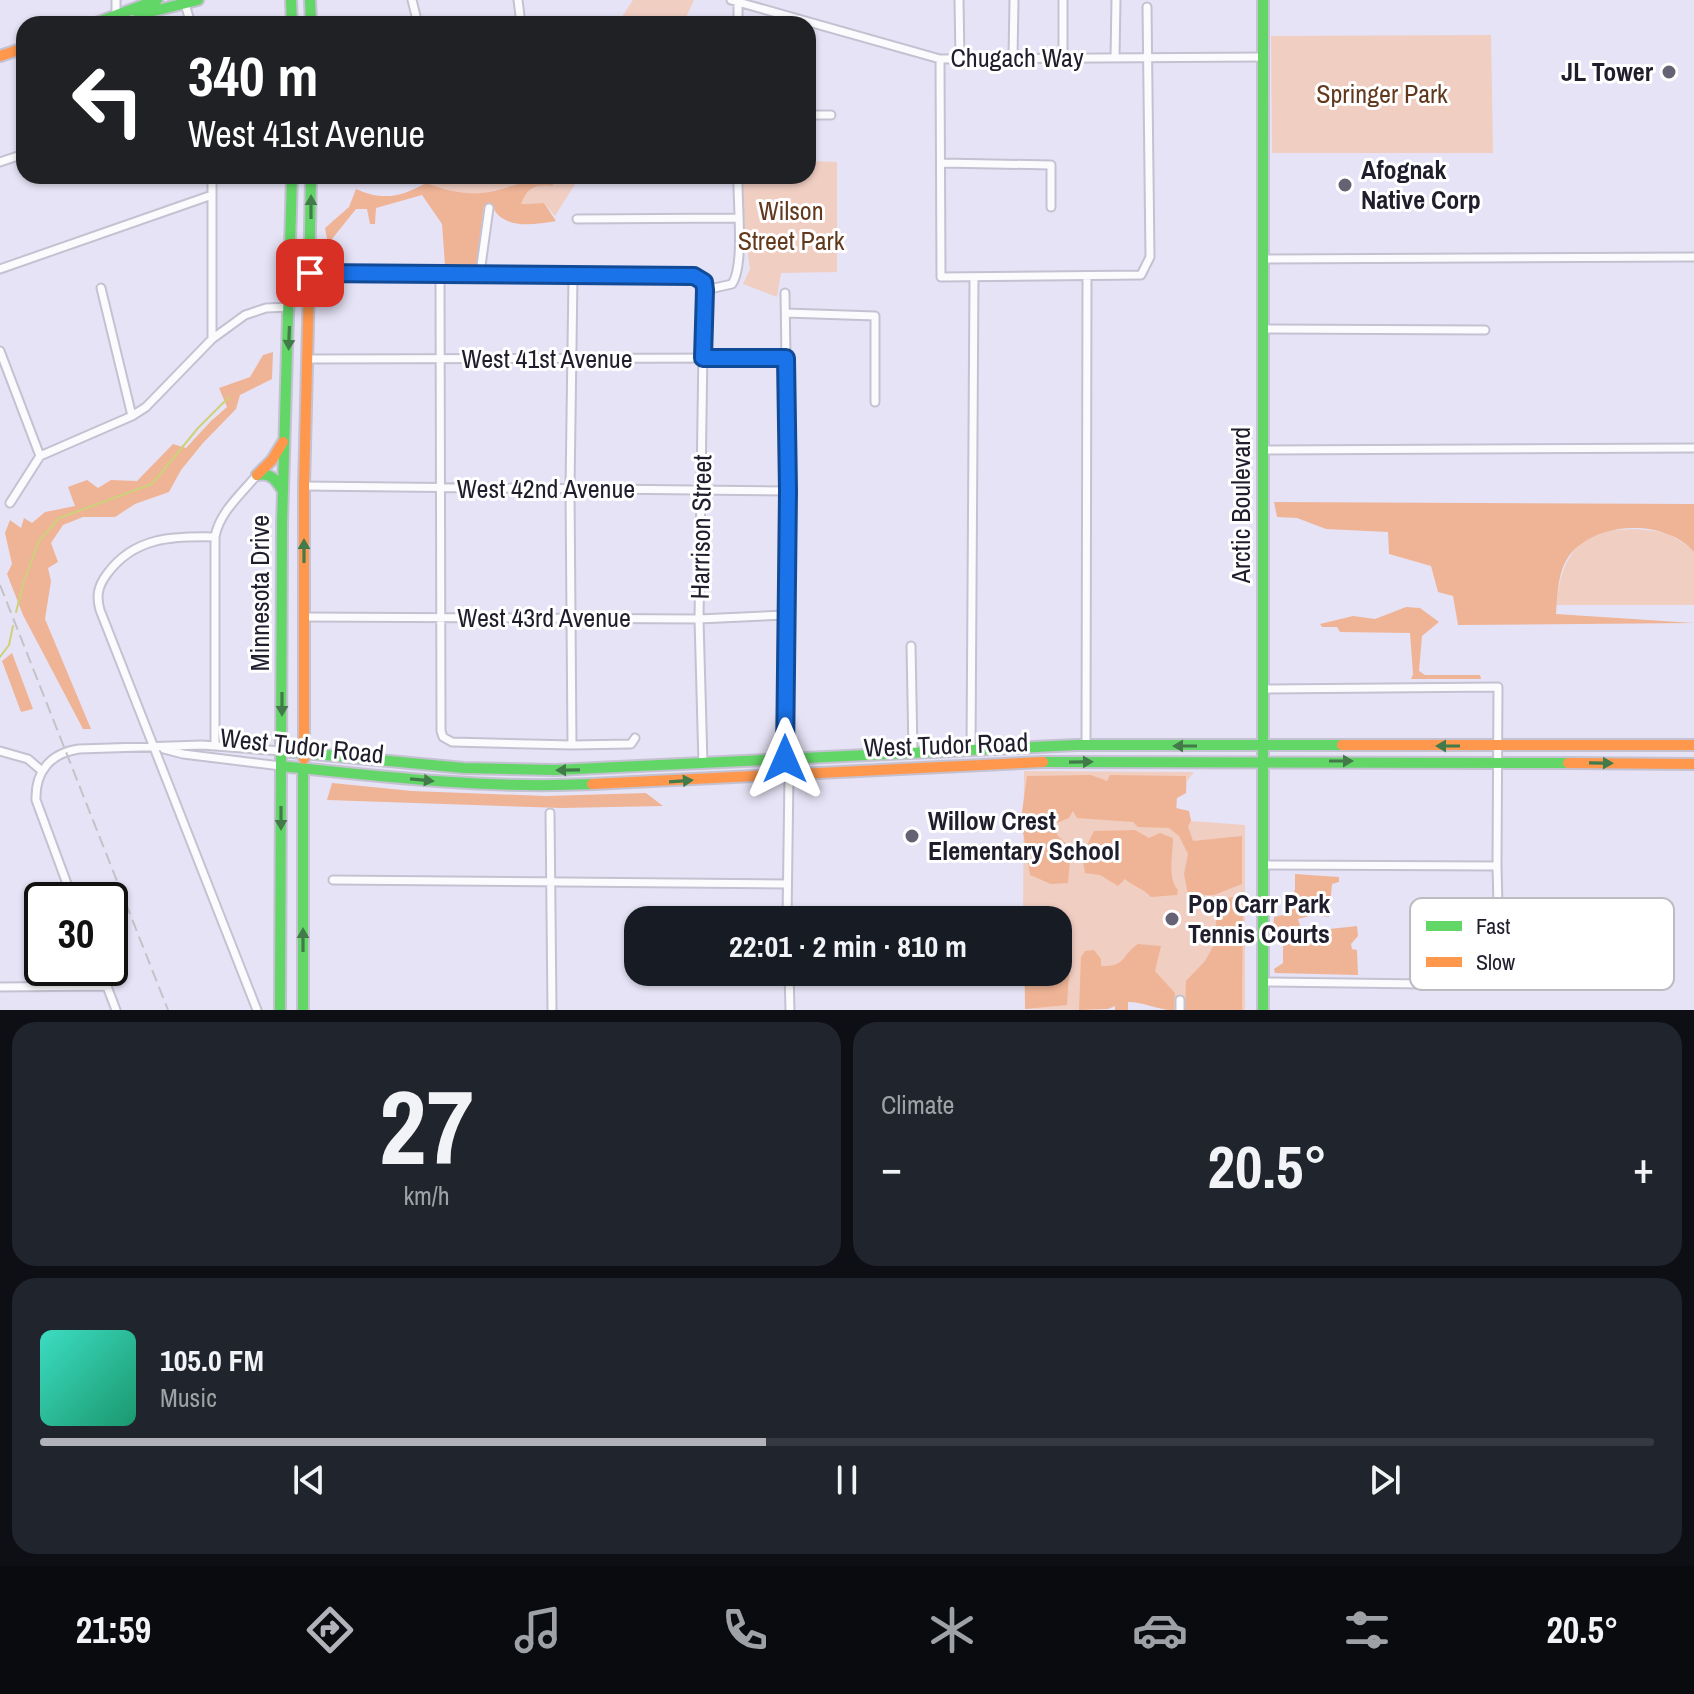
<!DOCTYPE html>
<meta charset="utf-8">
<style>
:root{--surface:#171b24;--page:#20242c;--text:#f1f3f6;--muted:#9ea1a6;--line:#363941;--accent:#b2b2bb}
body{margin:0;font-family:"Archivo Narrow",sans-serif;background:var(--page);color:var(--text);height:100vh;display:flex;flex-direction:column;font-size:30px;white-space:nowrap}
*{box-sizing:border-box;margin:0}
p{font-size:26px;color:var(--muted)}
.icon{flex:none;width:44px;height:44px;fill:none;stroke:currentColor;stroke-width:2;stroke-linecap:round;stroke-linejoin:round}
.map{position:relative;height:1010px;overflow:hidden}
.panel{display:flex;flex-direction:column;gap:12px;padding:12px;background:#0d0f14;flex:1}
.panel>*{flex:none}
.top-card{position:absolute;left:16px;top:16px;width:800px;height:168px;border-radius:24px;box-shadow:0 2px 6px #0004;background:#202124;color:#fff;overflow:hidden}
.speed{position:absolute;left:24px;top:882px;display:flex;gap:16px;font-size:40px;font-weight:700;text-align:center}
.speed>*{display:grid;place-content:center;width:104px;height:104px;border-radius:50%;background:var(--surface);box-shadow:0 2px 6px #0004;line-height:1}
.speed .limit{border:4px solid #111;border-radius:12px;background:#fff;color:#111}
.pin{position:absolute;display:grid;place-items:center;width:68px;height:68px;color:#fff;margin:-34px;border-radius:16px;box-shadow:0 4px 12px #0006}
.me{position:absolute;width:88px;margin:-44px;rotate:0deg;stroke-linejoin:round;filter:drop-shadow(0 0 6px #0008)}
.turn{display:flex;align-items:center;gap:28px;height:168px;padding:0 40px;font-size:36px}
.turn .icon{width:104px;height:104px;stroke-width:2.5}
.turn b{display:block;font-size:56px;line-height:68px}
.big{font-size:60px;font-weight:700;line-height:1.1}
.panel .widget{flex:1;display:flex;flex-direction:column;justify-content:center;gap:12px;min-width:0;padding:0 28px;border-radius:24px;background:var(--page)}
.panel .dial{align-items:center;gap:0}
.dial b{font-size:104px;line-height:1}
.song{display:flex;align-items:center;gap:24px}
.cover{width:96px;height:96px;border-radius:12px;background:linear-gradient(135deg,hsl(170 70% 55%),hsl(160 70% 35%))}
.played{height:8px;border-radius:4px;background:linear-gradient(90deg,var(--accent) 45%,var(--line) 45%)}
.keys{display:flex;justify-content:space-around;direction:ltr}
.heat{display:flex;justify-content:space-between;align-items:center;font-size:44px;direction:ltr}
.panel .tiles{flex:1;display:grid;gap:12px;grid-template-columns:1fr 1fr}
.widget:last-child{grid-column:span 2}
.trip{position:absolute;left:624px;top:906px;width:448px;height:80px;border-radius:24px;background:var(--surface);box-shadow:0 2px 6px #0004;font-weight:700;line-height:80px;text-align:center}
.dock{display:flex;height:128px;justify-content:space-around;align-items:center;background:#090b0e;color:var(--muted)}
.dock .icon{width:56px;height:56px}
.dock .active{color:var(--accent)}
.dock b{font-size:36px;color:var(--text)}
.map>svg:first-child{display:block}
</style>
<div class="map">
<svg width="1694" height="1010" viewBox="0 0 1694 1010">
<rect width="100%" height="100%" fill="#e6e3f6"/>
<path fill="#f1cec2" d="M633 0H694L683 24H617Z
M1491 35 1493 153H1272L1271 36Z
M808 161 837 162V272L781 273 777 297 743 284 750 269 743 218V176H808Z
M432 176H539C492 193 474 201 426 183Z
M563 176H580L555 216 544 203 520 204C528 188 535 184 552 186Z
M1635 529 1666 532 1691 548 1694 552V605H1557C1558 576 1568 545 1598 533 1608 529 1624 530 1635 529Z
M1024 771 1194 772 1187 781 1186 793 1176 798 1177 809 1189 811 1191 821 1245 825V1010H1167L1144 1002H1128V1010L1117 1005 1087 1006 1086 1010 1025 1009 1024 972H1058V920H1023Z"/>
<path fill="#efb496" d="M539 176H563L552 186C535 184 527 188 521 204L544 203 556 221C531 225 502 230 491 204L484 206 476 266 445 265 442 224 422 195 376 208 375 224H370L367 209H356L328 244 325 228 349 207 356 189C383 201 401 197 426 183 474 201 493 193 539 176Z
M273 352 272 379 240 395 236 409 203 443 181 470 169 492 135 504 115 517H83L63 525 51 543 58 562 48 568 51 581 45 619 91 729H83L23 615 7 574 12 564 5 533 10 520 21 528 24 518 32 523 45 512 75 506 68 487 87 480 98 488 111 480 137 481 173 444 186 448 211 421 227 407 219 388 250 377 263 355Z
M1274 502 1694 504V552C1667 520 1604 521 1575 549 1557 566 1558 592 1556 614L1694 623 1458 625 1453 596 1438 592 1431 566 1389 554 1388 532 1326 529 1297 518 1277 517Z
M1406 607 1420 608 1439 622 1422 636 1419 671 1425 675H1480L1481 679H1411L1413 674 1410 633 1340 632 1337 627H1322L1320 624 1353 616 1375 619Z
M12 653 33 709 21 712 2 661Z
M1091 775 1107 781 1110 775 1186 776V793L1177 798 1176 808 1189 811 1191 821 1188 826 1193 841 1242 836V884L1214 895H1188L1184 874 1188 854 1179 836 1169 828 1138 827 1133 822 1077 818 1073 811 1069 818 1052 825 1058 836 1071 848 1068 883 1051 884 1030 875 1021 819 1027 776Z
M332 783 412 791 546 796 646 793 663 806 562 808 327 800Z
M1135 830 1149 838 1160 833 1173 838C1173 855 1167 878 1178 890L1177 895 1151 897C1143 888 1134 887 1125 879L1118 886 1100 875 1085 873 1082 855 1094 831Z
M1295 874 1339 877V882L1332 884 1329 917 1314 915 1298 919 1302 932 1357 926 1358 936 1351 944 1352 949 1357 950 1358 975 1275 973 1274 969 1283 963V940L1272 939 1274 917 1287 914 1295 889Z
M1239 896 1243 907 1242 1010H1185L1186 981 1205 961 1216 941V900Z
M1062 940 1071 944 1067 1005 1025 1009V972H1058V942Z
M1138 944 1161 946 1155 971 1175 993 1174 1010C1157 1010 1144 1002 1128 1002V1010H1115V1006L1108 1009 1079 1010 1081 957 1085 951 1094 950 1101 959V966C1127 967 1121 955 1138 944Z"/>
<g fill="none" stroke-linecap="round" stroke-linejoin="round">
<path stroke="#cdd17b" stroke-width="2" d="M16 612 24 581 39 541 59 518 152 484 198 428 229 397
M0 657 9 645 13 626"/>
<g stroke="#c4c1d1" stroke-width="11">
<path id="street" d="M116 0V16
M412 0 418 24
M518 0 521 24
M731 0 940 59 1263 57
M959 0 960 59
M738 2V24
M185 4 191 24
M1115 57 1116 0
M1013 58 1014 0
M1063 58V0
M940 59 941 277 1141 275 1150 257 1147 7
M808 115H831
M0 162 24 154
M942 163 1051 165V207
M577 219 737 218
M1263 259 1694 257
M0 269 212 195
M310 273 694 276 704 282 699 619 703 764
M480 273 489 208
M440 275 441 731 443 737 452 742 572 745 631 744 635 738
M101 288 132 416
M705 290 732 284C745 265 737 202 738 176
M786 313 875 316V402
M1263 329 1485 330
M212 339V176
M0 351 40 456
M309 359 786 358
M1263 450 1694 448
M257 475C241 494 219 513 215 537 172 536 134 537 107 574 98 586 96 596 100 610L257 1010
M304 486 788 491
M10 503 40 456 132 416 146 407 212 339 245 315 266 308 290 307
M215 537V745
M304 617 699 619 785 615
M911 646 913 752
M572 745 570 489 573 276
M1086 745 1087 276
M971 748 974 277
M164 749 183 754 281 766
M0 751 28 759 42 771
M785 759 788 491 785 293
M550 813 552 1010
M1263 865 1497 866
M333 880 786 884
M73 900 36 800C35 771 51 753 79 749L202 745 282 751
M787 920 789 774
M100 968 116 1010
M789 972 790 1010
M1263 982 1500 985 1497 866 1498 687 1263 689
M0 987 107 986
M1180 1000V1010"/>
</g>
<g stroke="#c4c1d1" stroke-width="14">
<path id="fast" d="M291 0 292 24
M310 0 311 24
M1263 0V1010
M137 12 154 11 198 0
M93 24 157 0
M292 176 282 524 281 766C384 777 488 789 592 784
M309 284 311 176
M257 475C271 472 276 480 283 491
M282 751 464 768 555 770 1076 745H1342
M1043 762 1568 763
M303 769V1010
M280 1010 281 766"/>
</g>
<g stroke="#c4c1d1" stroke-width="14">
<path id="slow" d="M0 56 24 48
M257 475 272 460 283 442
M1342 745H1694
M304 759V486L309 284
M1568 763 1694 764
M592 784 1043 762"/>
</g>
<use href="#street" stroke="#fbfbfe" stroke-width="7"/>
<use href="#fast" stroke="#63d668" stroke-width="10"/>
<use href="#slow" stroke="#ff974d" stroke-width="10"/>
<path stroke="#c3c3c7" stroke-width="2" stroke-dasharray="12 6" stroke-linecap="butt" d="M0 585 168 1010"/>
</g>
<defs><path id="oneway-solid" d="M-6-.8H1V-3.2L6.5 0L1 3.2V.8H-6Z" transform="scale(2)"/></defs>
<g fill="#427a4a">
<use href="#oneway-solid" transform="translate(311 207) rotate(-90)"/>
<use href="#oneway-solid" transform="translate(289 338) rotate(92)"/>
<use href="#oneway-solid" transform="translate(304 551) rotate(-90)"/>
<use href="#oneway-solid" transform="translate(282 704) rotate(90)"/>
<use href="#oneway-solid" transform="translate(1185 746) rotate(180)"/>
<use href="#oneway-solid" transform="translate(1448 746) rotate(180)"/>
<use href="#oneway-solid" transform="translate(1341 761)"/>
<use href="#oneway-solid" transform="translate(1081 762) rotate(-1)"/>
<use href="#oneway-solid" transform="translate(1601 763) rotate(1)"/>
<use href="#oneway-solid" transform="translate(568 770) rotate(179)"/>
<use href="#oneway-solid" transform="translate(422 780) rotate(5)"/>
<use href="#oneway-solid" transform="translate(681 781) rotate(-4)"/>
<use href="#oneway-solid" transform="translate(281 818) rotate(90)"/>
<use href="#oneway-solid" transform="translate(303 940) rotate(-90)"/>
</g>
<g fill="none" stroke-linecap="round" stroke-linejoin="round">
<g stroke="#114b97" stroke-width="20">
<path id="route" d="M310 273 694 276 704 282 705 290 703 358H786L788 491 785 759"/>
</g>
<use href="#route" stroke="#1a73e8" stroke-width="14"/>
</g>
<g fill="#656273" stroke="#fff" stroke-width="3">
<circle cx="1669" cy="72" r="8"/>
<circle cx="1345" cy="185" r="8"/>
<circle cx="912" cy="836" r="8"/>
<circle cx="1172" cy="919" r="8"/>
</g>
<g text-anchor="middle" stroke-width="6" stroke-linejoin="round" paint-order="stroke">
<g font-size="26" fill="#201d2c" stroke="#fff">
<text x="1017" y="67">Chugach Way</text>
<text x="547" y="368">West 41st Avenue</text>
<text x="546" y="498">West 42nd Avenue</text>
<text transform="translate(1241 505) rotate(-90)" y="9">Arctic Boulevard</text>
<text transform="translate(701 527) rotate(-89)" y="9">Harrison Street</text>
<text transform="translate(260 593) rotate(-90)" y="9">Minnesota Drive</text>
<text x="544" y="627">West 43rd Avenue</text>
<text transform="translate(946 745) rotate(-2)" y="9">West Tudor Road</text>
<text transform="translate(302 746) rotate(6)" y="9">West Tudor Road</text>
</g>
<g font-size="26" font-weight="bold" fill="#201d2c" stroke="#fff" text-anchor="start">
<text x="1653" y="81" text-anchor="end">JL Tower</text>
<text x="1361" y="179">Afognak<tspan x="1361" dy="30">Native Corp</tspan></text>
<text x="928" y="830">Willow Crest<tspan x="928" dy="30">Elementary School</tspan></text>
<text x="1188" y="913">Pop Carr Park<tspan x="1188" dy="30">Tennis Courts</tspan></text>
</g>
<g font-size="26" fill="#63391d" stroke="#fff">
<text x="1382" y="103">Springer Park</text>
<text x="791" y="220">Wilson<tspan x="791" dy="30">Street Park</tspan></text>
</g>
</g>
<rect x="1410" y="898" width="264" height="92" rx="12" fill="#fff" stroke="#bcbbc0" stroke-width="2"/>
<rect x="1426" y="921" width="36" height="10" fill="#63d668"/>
<rect x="1426" y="957" width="36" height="10" fill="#ff974d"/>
<g font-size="22" fill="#201d2c">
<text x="1476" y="934">Fast</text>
<text x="1476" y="970">Slow</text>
</g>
</svg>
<div class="speed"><div class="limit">30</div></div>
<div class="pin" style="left:310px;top:273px;background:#d93025"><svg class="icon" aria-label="arrive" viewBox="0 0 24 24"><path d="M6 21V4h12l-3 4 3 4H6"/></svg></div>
<svg class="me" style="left:785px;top:759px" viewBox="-20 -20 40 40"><path d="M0-17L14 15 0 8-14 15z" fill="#1a73e8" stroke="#fff" stroke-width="4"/></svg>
<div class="trip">22:01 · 2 min · 810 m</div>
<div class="top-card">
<div class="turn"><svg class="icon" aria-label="left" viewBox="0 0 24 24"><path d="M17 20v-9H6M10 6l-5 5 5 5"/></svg><div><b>340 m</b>West 41st Avenue</div></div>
</div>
</div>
<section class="panel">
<div class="tiles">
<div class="widget dial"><b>27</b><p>km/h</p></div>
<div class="widget"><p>Climate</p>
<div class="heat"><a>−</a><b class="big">20.5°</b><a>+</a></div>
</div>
<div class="widget">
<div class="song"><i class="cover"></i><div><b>105.0 FM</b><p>Music</p></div></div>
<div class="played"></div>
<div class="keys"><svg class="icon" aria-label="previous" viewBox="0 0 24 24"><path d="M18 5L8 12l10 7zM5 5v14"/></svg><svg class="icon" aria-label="pause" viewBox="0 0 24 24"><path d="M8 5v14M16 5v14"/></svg><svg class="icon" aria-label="next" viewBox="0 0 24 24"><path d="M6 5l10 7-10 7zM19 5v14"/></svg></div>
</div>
</div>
</section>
<nav class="dock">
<b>21:59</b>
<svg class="icon active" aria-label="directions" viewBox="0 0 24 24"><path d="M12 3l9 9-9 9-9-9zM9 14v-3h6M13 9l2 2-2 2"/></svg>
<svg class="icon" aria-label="music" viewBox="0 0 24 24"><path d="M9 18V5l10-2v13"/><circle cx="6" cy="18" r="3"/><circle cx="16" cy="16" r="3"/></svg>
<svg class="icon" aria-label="phone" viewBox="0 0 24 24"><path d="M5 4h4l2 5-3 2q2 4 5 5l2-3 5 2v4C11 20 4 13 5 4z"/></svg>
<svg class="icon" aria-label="climate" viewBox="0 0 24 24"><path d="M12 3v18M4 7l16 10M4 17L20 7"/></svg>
<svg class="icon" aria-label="car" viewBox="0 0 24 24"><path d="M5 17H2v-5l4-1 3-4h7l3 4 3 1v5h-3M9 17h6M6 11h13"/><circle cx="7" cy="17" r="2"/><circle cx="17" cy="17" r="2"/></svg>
<svg class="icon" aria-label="filters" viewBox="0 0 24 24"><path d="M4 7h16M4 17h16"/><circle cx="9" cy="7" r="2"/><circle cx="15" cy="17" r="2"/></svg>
<b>20.5°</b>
</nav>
